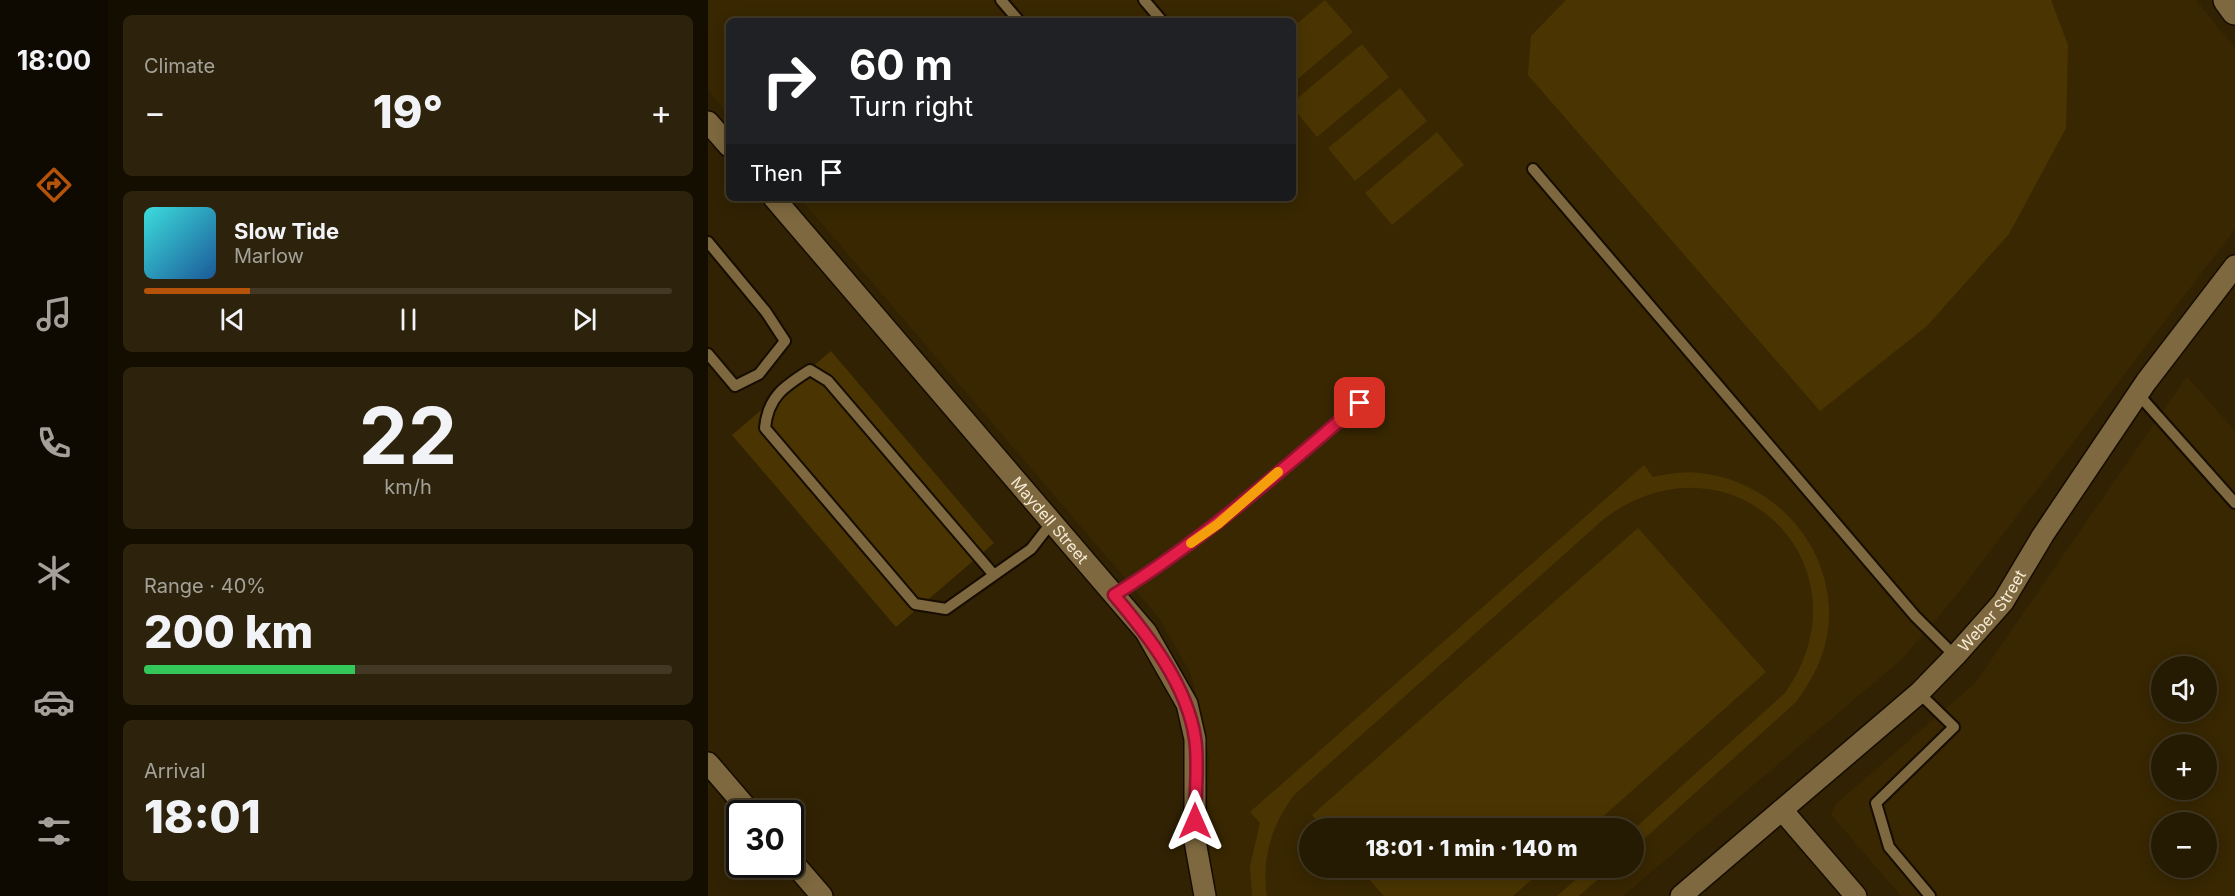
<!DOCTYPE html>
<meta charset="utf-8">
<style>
:root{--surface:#251a02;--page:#2d230c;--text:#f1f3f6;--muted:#a3a199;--line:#423824;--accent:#b45309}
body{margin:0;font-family:Inter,sans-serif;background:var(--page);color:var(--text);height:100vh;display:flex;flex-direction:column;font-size:22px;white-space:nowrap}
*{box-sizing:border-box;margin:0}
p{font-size:20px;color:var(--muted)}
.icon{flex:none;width:33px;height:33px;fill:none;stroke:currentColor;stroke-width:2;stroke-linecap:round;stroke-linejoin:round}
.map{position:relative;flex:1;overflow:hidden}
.side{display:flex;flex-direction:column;gap:15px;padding:15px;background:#140e01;width:600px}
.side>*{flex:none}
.hud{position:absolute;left:18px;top:18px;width:570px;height:183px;border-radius:9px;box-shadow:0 3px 15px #0003,0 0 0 2px var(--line);background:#202124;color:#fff;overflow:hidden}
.fabs{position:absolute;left:1443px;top:656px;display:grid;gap:12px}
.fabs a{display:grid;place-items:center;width:66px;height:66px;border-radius:50%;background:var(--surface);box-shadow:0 3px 15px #0003,0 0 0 2px var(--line);font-size:30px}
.speed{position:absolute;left:18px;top:800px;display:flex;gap:12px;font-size:30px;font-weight:700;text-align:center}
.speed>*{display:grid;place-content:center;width:78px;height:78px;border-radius:50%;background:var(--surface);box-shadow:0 3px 15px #0003,0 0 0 2px var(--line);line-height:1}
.speed .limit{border:3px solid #111;border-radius:9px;background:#fff;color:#111}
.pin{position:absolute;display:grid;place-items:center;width:51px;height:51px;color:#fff;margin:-26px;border-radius:12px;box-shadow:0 3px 9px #0006}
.me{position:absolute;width:66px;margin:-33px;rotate:0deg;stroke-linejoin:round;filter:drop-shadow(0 0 4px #0008)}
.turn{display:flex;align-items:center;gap:21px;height:126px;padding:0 24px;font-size:27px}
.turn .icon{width:78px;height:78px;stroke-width:2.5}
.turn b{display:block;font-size:42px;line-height:51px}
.then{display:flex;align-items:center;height:57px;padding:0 24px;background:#0003;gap:12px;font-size:22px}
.big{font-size:45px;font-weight:800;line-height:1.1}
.side .tile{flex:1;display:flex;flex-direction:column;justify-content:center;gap:9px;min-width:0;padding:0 21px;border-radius:9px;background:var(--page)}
.side .dial{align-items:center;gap:0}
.dial b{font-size:78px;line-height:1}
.song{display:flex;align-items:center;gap:18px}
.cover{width:72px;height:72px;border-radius:9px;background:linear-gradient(135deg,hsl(180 70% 55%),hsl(210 70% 35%))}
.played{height:6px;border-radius:3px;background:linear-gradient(90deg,var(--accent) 20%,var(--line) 20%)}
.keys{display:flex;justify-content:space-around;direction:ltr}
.heat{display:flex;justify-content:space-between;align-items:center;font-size:33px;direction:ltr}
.charge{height:9px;border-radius:4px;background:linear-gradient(90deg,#34c759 40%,var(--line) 0)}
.trip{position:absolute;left:591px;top:818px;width:345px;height:60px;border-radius:30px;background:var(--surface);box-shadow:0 3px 15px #0003,0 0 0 2px var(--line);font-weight:800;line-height:60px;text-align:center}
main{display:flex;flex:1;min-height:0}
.menu{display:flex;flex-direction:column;width:108px;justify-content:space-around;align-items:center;background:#0f0a01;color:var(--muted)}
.menu .icon{width:42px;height:42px}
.menu .selected{color:var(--accent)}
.menu b{font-size:27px;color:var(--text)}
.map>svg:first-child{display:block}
</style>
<main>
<nav class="menu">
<b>18:00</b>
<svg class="icon selected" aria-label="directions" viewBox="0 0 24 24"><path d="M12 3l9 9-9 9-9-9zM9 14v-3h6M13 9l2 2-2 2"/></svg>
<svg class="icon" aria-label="music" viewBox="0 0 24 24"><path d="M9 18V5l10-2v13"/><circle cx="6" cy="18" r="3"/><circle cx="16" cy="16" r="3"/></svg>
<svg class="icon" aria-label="phone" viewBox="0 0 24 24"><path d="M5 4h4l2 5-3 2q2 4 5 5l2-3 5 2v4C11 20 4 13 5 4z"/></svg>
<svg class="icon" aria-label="climate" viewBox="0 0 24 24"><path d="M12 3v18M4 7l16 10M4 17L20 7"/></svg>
<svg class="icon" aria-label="car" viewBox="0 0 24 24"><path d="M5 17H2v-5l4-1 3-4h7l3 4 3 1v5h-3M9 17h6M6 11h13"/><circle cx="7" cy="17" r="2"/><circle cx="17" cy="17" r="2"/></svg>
<svg class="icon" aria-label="filters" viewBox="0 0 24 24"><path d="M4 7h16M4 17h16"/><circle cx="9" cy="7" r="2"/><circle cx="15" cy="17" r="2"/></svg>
</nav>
<section class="side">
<div class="tile"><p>Climate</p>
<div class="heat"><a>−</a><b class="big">19°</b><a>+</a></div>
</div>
<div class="tile">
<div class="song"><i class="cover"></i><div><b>Slow Tide</b><p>Marlow</p></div></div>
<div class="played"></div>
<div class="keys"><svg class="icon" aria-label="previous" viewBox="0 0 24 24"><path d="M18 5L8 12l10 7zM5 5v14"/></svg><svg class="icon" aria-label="pause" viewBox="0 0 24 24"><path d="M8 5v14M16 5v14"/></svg><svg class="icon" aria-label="next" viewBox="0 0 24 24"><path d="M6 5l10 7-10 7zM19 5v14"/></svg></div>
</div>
<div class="tile dial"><b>22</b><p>km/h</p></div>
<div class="tile"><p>Range · 40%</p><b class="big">200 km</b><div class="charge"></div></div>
<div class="tile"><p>Arrival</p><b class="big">18:01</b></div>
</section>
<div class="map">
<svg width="1527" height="896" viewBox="0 0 1527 896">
<rect width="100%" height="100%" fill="#312203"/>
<path fill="#382700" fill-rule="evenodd" d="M0 0H1488L1527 48V229L1253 590 1194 659 915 896H510L504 879 499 818 501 760 494 716 482 672 450 617 92 198H585V21H21V115L0 90ZM602 828H926V867H602Z
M1479 376 1527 431V896H1193L1123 815 1129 803 1267 683ZM1454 666H1498V711H1454ZM1454 744H1498V789H1454ZM1454 822H1498V867H1454Z"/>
<path fill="#4a3502" d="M617 0 645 32 585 83V27Z
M858 0H1343L1360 45 1358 128 1301 234 1219 326 1112 411 820 75 823 36Z
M654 44 681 77 609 137 585 108V102Z
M692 88 719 121 647 181 620 148Z
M729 132 756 165 684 225 657 193Z
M123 351 286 543 188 627 24 435Z
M936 465 945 477C960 474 975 471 991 473 1074 481 1138 562 1117 645 1111 667 1101 684 1088 702L926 848V829L1077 693C1167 565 1023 425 897 518L586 795C564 825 553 858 559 896H544L542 866 552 823 542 812Z
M930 528 1058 672 882 828H615L604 815Z
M650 867H838L805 896H676Z
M882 867H904L871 896H849Z"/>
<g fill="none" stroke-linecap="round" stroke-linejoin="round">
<g stroke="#160c00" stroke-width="14">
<path id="service" d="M293 0 311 21
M436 0 454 21
M825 169 1207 616 1247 656
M0 242 58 312 77 341 51 374 27 386 0 354
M1430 394 1527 503
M286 575 120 381 102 370C77 386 60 396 57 428L207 604 238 609 323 549 344 522
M406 595C495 541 573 470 652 403
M1211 693 1246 727 1168 803 1181 847 1222 896"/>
</g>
<g stroke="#160c00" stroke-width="24">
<g id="minor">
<path d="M0 122 21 146"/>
<path id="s1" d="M66 198 438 632 479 704 487 739V841L497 896"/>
<path d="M0 763 43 813"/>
<path d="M1074 810 1148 896"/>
<path d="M82 859 114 896"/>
<path id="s2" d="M973 896 1211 693 1247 656 1295 602 1335 535 1438 382 1527 266"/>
</g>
</g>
<g stroke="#160c00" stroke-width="30">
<path id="tertiary" d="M1519 0 1527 11"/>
</g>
<use href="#service" stroke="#7d683f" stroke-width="10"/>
<use href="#minor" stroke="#7d683f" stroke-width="21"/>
<use href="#tertiary" stroke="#7d683f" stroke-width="27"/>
</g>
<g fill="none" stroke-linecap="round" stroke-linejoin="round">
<g stroke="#92132f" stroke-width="15">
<path id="route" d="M487 821C487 795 491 763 487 738 479 685 440 635 406 595 495 540 573 471 652 403"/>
</g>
<use href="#route" stroke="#e11d48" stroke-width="10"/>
<path stroke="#f59e0b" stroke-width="10" d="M483 543 510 524 570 472"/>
</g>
<g text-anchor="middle" stroke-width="6" stroke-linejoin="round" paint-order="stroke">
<g font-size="16" fill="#f6ead4" stroke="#140c01">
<text dy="6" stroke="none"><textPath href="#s1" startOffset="424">Maydell Street</textPath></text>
<text dy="6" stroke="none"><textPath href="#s2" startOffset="423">Weber Street</textPath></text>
</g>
</g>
</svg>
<div class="fabs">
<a><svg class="icon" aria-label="sound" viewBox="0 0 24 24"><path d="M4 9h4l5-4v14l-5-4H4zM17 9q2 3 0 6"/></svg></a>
<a>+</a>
<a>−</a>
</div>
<div class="speed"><div class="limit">30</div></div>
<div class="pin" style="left:652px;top:403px;background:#d93025"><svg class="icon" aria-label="arrive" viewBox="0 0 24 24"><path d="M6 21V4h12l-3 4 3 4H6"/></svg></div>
<svg class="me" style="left:487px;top:821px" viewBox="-20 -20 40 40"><path d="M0-17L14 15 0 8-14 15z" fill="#e11d48" stroke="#fff" stroke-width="4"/></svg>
<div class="trip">18:01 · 1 min · 140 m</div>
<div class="hud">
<div class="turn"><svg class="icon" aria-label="right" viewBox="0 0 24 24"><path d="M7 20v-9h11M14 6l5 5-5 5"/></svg><div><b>60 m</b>Turn right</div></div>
<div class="then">Then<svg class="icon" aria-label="arrive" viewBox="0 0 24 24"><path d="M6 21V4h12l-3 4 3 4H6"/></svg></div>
</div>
</div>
</main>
